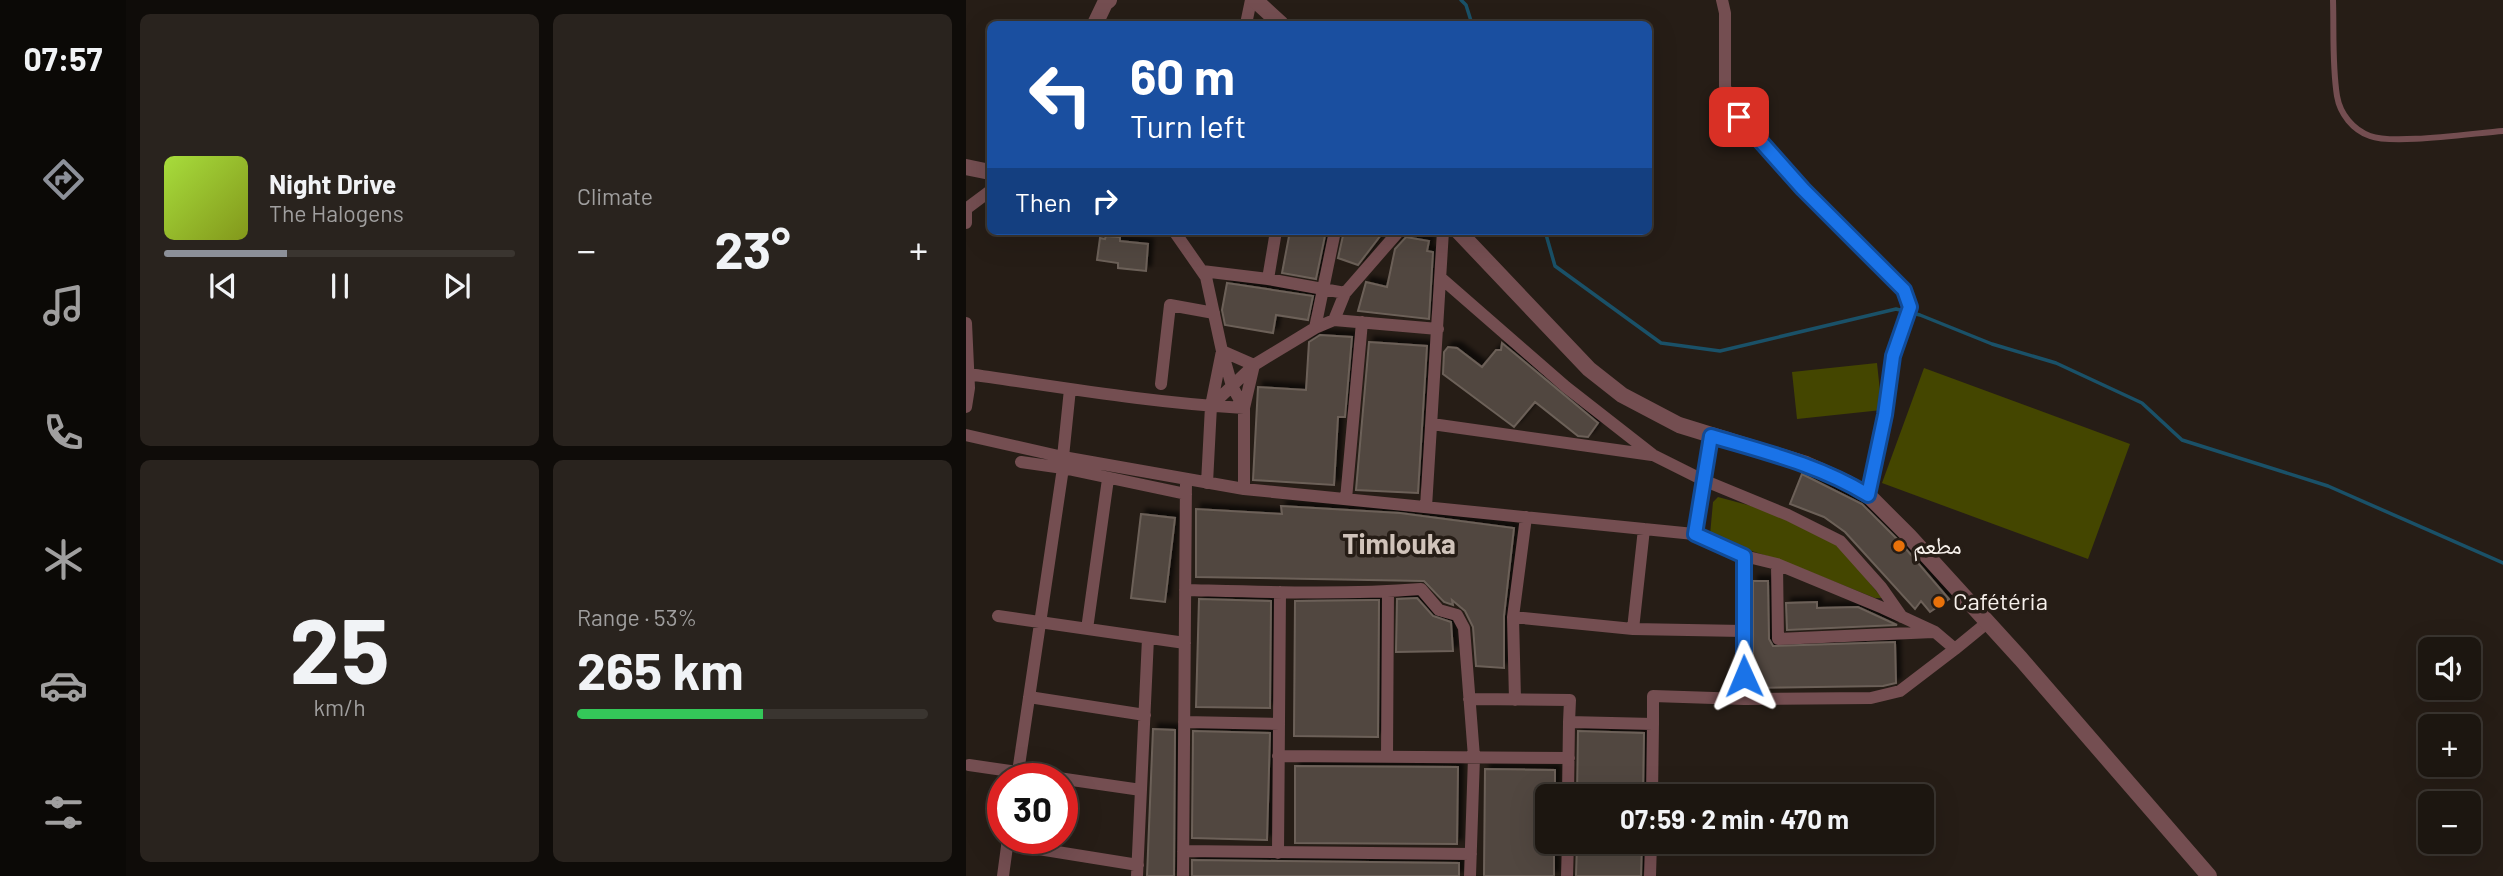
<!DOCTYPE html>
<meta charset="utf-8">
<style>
:root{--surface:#1c1610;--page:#29231e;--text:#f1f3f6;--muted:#a09f9f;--line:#3a3530;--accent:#8c9099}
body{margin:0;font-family:Barlow,"Noto Naskh Arabic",sans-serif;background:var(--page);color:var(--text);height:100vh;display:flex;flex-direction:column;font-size:26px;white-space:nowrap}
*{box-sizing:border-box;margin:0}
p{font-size:23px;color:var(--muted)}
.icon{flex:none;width:38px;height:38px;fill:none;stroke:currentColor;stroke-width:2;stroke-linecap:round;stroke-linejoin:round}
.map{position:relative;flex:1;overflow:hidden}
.drawer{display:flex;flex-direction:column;gap:14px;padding:14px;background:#0f0c09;width:840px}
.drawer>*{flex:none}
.banner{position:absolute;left:21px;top:21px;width:665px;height:214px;border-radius:10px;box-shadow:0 7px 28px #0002,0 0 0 2px var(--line);background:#1a4fa0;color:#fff;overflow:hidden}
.controls{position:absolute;left:1452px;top:637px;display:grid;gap:14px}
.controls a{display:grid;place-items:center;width:63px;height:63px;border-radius:10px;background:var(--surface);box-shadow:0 7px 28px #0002,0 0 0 2px var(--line);font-size:35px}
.speed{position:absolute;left:21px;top:763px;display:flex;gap:14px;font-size:35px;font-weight:700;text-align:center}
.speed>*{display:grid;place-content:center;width:91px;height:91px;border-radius:50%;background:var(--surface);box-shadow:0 7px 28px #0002,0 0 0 2px var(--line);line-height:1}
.speed .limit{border:10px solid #d22;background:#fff;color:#111}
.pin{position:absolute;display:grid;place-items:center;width:60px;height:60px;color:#fff;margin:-30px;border-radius:14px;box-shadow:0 4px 10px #0006}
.me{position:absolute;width:77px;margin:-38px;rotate:359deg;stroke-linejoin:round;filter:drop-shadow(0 0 5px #0008)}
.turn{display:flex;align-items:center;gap:24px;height:147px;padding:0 28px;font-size:32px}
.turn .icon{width:91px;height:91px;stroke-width:2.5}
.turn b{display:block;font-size:49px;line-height:60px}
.then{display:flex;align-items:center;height:66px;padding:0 28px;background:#0003;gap:14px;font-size:26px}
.big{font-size:52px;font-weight:700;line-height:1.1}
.drawer .card{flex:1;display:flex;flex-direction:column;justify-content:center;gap:10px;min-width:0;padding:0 24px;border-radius:10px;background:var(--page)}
.drawer .dial{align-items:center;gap:0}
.dial b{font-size:91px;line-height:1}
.song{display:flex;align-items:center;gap:21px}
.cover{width:84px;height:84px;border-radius:10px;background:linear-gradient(135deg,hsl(80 70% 55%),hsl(70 70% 35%))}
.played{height:7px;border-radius:4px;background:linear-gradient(90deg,var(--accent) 35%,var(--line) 35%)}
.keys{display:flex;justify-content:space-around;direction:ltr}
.heat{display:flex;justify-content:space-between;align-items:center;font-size:38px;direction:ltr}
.charge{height:10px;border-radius:5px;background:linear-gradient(90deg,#34c759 53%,var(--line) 0)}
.drawer .tiles{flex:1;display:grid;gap:14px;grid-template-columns:repeat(2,1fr)}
.trip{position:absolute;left:569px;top:784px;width:399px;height:70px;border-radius:10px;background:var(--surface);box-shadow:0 7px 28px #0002,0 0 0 2px var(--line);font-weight:700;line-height:70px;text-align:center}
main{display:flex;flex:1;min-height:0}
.menu{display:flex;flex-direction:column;width:126px;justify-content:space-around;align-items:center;background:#0b0906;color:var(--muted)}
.menu .icon{width:49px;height:49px}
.menu .on{color:var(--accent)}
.menu b{font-size:32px;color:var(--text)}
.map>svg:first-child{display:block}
</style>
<main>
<nav class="menu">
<b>07:57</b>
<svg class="icon on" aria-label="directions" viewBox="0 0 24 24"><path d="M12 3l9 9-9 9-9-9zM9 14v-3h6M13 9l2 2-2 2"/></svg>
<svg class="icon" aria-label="music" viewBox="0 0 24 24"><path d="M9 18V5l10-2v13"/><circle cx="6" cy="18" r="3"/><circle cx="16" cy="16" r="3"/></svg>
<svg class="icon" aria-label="phone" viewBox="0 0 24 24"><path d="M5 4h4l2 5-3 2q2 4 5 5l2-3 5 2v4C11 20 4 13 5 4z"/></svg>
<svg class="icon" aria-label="climate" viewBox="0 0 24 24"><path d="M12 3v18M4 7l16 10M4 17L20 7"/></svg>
<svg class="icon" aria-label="car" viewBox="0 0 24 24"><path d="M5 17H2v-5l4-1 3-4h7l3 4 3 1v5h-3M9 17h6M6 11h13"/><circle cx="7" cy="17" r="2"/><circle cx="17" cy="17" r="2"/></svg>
<svg class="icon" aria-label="filters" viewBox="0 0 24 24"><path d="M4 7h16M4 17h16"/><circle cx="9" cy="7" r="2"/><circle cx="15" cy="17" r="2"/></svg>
</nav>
<section class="drawer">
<div class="tiles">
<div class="card">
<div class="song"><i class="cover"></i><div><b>Night Drive</b><p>The Halogens</p></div></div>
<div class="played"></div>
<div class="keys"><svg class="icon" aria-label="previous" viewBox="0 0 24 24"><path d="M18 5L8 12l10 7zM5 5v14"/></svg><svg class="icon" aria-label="pause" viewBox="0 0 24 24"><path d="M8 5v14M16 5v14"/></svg><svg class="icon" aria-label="next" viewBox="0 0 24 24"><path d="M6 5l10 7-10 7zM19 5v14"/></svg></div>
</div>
<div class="card"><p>Climate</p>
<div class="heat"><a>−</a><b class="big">23°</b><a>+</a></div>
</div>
<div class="card dial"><b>25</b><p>km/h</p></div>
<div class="card"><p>Range · 53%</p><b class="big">265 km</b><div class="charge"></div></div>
</div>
</section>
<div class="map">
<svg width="1537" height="876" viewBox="0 0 1537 876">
<defs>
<filter id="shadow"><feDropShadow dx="5" dy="-5" stdDeviation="2" flood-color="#0009"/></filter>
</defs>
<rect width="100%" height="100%" fill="#261d16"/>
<path fill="#444600" d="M911 363 916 410 831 419 826 372Z
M958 368 1164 444 1122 559 916 483Z
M752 497 793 508 870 542 916 598H909L822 563 749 539 744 535 747 502Z"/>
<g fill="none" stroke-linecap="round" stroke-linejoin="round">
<path stroke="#1a5168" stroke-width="3.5" d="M495 0 500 5 506 24
M579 231 589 266 695 343 754 351 930 309 954 315 1026 344 1090 363 1176 403 1216 440 1362 486 1537 563"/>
</g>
<path fill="#51473f" stroke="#6c6159" stroke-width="2" filter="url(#shadow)" d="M324 231H360L350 279 316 273Z
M378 231H418L392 265 372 258Z
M140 236 154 237V241L182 244 180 271 152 268V263L131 260 134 238 139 239Z
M440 237 463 241 461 251 467 252 463 319 392 311 400 282 421 287 429 249Z
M261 283 347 296 342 320 310 315 307 333 259 325 256 310Z
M354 335 386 337 379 417H372L368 485 287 480 292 387 340 390 343 342Z
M403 342 461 346 452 493 390 490Z
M536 343 632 423 622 437 612 436 569 402 548 427 477 374 478 352 482 347 491 348 516 367 530 350H535Z
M836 474 896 504 934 542 983 599 964 612 955 601 949 609 879 532 858 517 824 504Z
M315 506 434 513 548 528 538 616V668L510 666 507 627 499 611 486 600 487 605 478 602 458 581 230 577V509L316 514Z
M175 514 209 518 199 602 165 598Z
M787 581H802L803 639 807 646 929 642 930 683 917 686 787 688Z
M451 598 467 616 485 622 487 651 430 652 431 599Z
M233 599 305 601 304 708 230 707Z
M407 600H413L412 737 328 736 329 601Z
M851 602V608L892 607 931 625 821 630 820 603Z
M187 729 209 730 208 876H181Z
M227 731 304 733 301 840 226 838Z
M612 731 678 733 677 796H611Z
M329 766 492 767 491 844 329 843Z
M519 769 589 770V796H581V842H588V876H518Z
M611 842H676L675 876H610Z
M226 860 493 863V876H226Z"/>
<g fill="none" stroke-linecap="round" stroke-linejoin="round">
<path stroke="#744e51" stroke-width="6" d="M1367 0C1368 31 1366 65 1371 96 1374 114 1387 130 1404 136 1427 145 1508 133 1537 131"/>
<path stroke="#744e51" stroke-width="12" d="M756 0 759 13V86L764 105 837 189 938 290 944 307 927 356 919 415 902 495
M280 24 285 0
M0 223V209L24 191
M208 231 240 277 256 351 266 386 278 408V489
M236 271 302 279 379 293
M475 278 600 387 687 455 737 480 822 515 874 541 915 587 936 617
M302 279 310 231
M368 320 379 293 433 231
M0 323 3 388 0 407
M349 328 369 231
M2 374C94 387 186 403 278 408L288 365 256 351 245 406
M195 384 204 305 248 313
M466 424 686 455
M0 435 97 457 278 489 728 534 778 556 811 564 917 608 969 632 989 649 1022 622
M97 457 104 389
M55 462 97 468 220 494
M241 483 245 406 288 365 349 328 368 320 472 329
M380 499 396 322
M460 507 477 231
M728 534 745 436
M811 564 812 639 967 632
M219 590C298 592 377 595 455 589L473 610 491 615 498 628 508 757 504 876
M32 616 219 643
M547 617 667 629 678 529
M121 629 142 479
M667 629 777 631
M63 697 179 715
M503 699 604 700 603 722 687 724 686 796
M778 699 905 698 934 691 989 649
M549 700 547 617 560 517
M218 722 313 724
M687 724V696L778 699V556
M312 756 603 758
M421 757 422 591
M3 765 175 790
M51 779 97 468
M602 796 603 722
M41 844 172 865
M217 851 505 854
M312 853 314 592
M37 876 42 839
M171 876 182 638
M217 876 220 480
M601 876 602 842
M684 876 685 842"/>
<path stroke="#744e51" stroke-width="16" d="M289 0 315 24
M129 24 139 3 143 0
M0 167 24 172
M492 231 623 369 656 395 713 425 840 464 880 482 902 495 943 536 1055 659 1243 876"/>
</g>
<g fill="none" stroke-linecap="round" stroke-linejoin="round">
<g stroke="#114b97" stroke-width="18">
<path id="route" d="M773 117 837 189 938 290 944 307 927 356 919 415 902 495C853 465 799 452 745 436L729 534 778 556V676"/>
</g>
<use href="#route" stroke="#1a73e8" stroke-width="12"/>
</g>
<g fill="#e8710a" stroke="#261d16" stroke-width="2.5">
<circle cx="933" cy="546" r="7"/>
<circle cx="973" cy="602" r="7"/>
</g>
<g text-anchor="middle" stroke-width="7" stroke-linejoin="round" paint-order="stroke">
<g font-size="24" fill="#f7f1ec" stroke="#261d16" text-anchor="start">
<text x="947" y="554">مطعم</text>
<text x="987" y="610">Cafétéria</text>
</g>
<g font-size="28" font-weight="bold" fill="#d0c3ba" stroke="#261d16">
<text x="433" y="554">Timlouka</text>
</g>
</g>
</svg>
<div class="controls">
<a><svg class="icon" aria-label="sound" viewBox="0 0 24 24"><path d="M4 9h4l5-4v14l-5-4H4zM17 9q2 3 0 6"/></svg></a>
<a>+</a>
<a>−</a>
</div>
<div class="speed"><div class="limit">30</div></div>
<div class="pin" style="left:773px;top:117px;background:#d93025"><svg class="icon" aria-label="arrive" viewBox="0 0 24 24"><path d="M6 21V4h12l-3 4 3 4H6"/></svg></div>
<svg class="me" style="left:778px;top:676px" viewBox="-20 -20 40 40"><path d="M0-17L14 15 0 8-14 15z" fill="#1a73e8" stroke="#fff" stroke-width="4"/></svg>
<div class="trip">07:59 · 2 min · 470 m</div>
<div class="banner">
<div class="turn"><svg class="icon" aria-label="left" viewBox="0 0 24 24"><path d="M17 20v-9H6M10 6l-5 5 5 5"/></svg><div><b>60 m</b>Turn left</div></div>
<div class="then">Then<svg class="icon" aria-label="right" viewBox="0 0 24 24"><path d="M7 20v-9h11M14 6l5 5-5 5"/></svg></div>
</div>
</div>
</main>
